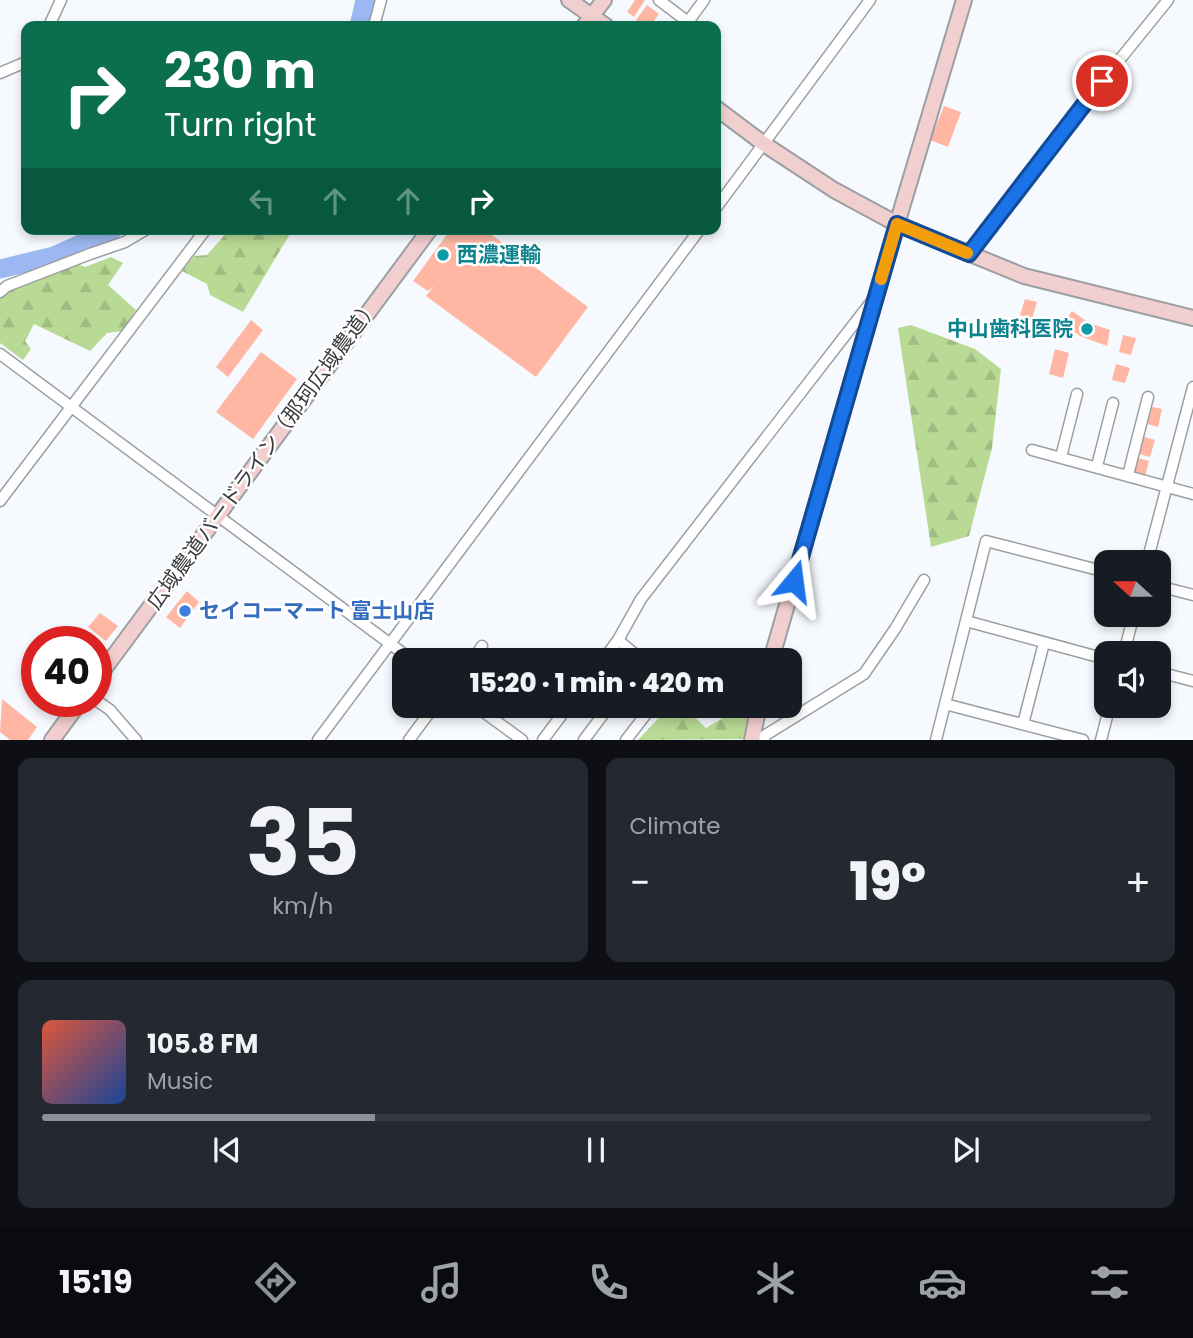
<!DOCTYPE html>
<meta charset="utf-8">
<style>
:root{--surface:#171b24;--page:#242831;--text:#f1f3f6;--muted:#9ea1a6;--line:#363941;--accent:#8c9099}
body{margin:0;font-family:Poppins,"Noto Sans JP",sans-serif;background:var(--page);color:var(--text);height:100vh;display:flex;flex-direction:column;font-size:26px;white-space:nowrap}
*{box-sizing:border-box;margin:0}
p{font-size:23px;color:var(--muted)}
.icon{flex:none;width:38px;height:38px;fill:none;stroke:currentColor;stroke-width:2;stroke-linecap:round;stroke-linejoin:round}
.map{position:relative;height:740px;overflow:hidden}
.side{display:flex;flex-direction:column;gap:18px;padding:18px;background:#0d0f14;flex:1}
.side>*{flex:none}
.guide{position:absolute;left:21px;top:21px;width:700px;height:214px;border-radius:14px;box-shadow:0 4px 10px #0003;background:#0b6e4f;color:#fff;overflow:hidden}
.needle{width:46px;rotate:291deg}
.tools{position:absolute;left:1094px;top:550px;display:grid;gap:14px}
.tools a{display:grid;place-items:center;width:77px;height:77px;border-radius:14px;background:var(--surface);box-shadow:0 4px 10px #0003;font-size:35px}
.speed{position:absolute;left:21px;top:626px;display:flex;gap:14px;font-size:35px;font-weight:700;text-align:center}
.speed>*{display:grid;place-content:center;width:91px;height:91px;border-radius:50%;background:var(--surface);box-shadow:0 4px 10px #0003;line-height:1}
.speed .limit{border:10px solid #d22;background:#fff;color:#111}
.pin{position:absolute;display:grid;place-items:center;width:60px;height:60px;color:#fff;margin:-30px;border:4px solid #fff;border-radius:50%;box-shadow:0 2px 7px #0007}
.me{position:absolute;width:77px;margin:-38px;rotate:16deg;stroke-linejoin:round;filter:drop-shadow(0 0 5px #0008)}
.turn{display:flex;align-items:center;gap:24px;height:147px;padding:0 28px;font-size:32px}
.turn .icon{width:91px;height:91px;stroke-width:2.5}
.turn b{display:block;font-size:49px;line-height:60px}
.lanes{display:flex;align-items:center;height:66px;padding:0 28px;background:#0003;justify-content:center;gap:35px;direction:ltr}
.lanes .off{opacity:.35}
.big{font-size:52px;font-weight:800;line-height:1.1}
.side .tile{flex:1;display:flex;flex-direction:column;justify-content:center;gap:10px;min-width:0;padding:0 24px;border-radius:14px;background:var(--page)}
.side .dial{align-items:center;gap:0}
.dial b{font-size:91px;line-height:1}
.song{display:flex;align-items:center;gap:21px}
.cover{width:84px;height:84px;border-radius:10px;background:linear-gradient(135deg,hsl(10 70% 55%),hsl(220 70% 35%))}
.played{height:7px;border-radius:4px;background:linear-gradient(90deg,var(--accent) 30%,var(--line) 30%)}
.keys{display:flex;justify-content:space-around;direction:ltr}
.heat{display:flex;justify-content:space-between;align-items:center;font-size:38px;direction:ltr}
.side .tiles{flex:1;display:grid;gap:18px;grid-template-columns:1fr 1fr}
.tile:last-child{grid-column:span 2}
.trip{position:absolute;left:392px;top:648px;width:410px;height:70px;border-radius:14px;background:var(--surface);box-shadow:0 4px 10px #0003;font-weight:800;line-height:70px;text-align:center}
.menu{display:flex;height:112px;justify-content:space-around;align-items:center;background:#090b0e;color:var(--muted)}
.menu .icon{width:49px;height:49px}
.menu .on{color:var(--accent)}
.menu b{font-size:32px;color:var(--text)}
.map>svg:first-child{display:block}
</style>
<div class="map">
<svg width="1193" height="740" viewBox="0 0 1193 740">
<defs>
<pattern id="forest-firs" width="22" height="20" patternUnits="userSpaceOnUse" patternTransform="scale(1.75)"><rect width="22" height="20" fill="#b8da95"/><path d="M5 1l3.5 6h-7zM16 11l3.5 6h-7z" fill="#9fbc82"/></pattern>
</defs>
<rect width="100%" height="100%" fill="#f6fafe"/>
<path fill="url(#forest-firs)" d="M230 229H293L243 312 210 295 207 284 182 271 194 256 207 255Z
M111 257 123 263 108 285 136 310 123 331 107 333 90 351 34 324 25 341 31 349 23 360 0 343V297L9 290 76 263 85 267Z
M911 325 975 349 1001 369 992 448 969 536 931 547 898 328Z
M671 705H682L706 728 745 705H752L745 739 638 740Z"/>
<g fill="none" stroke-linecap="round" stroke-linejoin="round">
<path stroke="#9cb7f1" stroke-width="19" d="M359 26 365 0
M0 269 54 256 114 229"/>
</g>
<path fill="#ffb7a3" d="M635 0H645L634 17 627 12Z
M647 5 659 14 650 26H645L636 20Z
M944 106 961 112 948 147 930 140Z
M451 229H484L588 307 536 377 426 296 434 286 428 291 413 281Z
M1025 299 1037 302 1032 319 1020 315Z
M1072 311 1089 323 1110 330 1107 346 1080 336 1063 324Z
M251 320 263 330 228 377 216 367Z
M1123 335 1136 338 1131 355 1119 352Z
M1055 349 1069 353 1063 378 1049 374Z
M261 352 297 379 253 439 216 412Z
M1116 364 1130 368 1125 383 1112 380Z
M1148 406 1162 409 1158 427 1144 423Z
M1141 436 1155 440 1150 457 1136 453Z
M1134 457 1149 461 1145 477 1130 473Z
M187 591 199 602 180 628 166 617Z
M100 613 118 626 106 641 88 627Z
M2 699 37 727 28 740H10L0 732Z"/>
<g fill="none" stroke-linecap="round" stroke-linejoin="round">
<g stroke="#9b9fa3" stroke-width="13">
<path id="street" d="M659 0 688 22 704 0
M49 26 61 0
M374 26 381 0
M0 73 26 62
M716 208 870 0
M969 254 1087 100 1168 0
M0 292 7 286 90 254 125 242 147 229
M0 354 412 660
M1032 450 1193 494
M1061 457 1077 394
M1097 466 1113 403
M1128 475 1148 397
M0 501 206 229
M1147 562 1193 387
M1158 586 1193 595
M966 621 1106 659
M618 640 642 660
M1124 653 1134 614
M473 660 482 646
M603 660 618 640 641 599 871 302
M1158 672 1193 681
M96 700 110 710 136 740
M945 704 1083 740
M474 705 522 740
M713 705 717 709 725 705
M1023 724 1044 643
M318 740 700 229
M409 740 435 705
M543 740 569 705
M584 740 610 705
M626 740 653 705
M764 740V736L864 674 895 629 924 580
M936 740 986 541 1106 572
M1101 740 1110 705"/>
</g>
<g stroke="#9b9fa3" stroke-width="18">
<path id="secondary" d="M569 0 606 26
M584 26 604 0
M716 108 764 144 834 190 897 224 1024 276 1193 318
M771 660 897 224 964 0
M96 680 430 229
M52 740 80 702
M752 740 759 705"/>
</g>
<use href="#street" stroke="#fff" stroke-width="10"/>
<use href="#secondary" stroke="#f1cfce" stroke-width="14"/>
</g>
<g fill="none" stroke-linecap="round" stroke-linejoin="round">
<g stroke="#114b97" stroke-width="18">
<path id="route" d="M794 581 897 224 969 254 1102 81"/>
</g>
<use href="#route" stroke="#1a73e8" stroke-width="12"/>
<path stroke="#f59e0b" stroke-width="12" d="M881 279 897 224 967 253"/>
</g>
<g fill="#0f9aa8" stroke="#fff" stroke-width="2.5">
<circle cx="443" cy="255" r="7"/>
<circle cx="1087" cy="329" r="7"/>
</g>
<circle fill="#3f7fe0" stroke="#fff" stroke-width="2.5" cx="185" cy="611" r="7"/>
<g text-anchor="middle" stroke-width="5" stroke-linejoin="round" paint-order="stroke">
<g font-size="21" font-weight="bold" fill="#0d838f" stroke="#fff" text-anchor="start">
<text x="457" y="262">西濃運輸</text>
<text x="1073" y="336" text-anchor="end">中山歯科医院</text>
</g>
<g font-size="21" fill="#3b3c3e" stroke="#fff">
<text transform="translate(263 454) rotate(-54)" y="7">広域農道バードライン（那珂広域農道）</text>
</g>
<g font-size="21" font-weight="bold" fill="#366cbe" stroke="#fff" text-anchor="start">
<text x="199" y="618">セイコーマート 富士山店</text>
</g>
</g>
</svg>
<div class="tools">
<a><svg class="needle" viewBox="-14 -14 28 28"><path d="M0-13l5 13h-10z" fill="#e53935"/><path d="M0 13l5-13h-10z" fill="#9ea1a6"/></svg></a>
<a><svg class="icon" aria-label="sound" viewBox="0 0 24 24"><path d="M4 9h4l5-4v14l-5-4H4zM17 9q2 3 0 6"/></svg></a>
</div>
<div class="speed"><div class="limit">40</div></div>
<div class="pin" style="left:1102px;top:81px;background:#d93025"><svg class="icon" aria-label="arrive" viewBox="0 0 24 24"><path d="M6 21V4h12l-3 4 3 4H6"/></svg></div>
<svg class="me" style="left:794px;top:581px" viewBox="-20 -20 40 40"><path d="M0-17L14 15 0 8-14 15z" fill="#1a73e8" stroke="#fff" stroke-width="4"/></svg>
<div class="trip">15:20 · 1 min · 420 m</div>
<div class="guide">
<div class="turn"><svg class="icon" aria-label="right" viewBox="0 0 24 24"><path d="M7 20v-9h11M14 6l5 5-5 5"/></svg><div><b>230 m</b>Turn right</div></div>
<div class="lanes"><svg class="icon off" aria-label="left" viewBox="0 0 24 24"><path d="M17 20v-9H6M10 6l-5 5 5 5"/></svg><svg class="icon off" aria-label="ahead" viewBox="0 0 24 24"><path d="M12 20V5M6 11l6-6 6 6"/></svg><svg class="icon off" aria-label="ahead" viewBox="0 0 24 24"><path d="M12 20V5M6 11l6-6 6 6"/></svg><svg class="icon" aria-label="right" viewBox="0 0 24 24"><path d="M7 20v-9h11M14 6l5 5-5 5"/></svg></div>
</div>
</div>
<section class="side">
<div class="tiles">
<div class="tile dial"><b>35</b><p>km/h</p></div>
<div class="tile"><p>Climate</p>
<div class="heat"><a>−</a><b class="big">19°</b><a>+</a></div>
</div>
<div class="tile">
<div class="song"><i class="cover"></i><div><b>105.8 FM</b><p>Music</p></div></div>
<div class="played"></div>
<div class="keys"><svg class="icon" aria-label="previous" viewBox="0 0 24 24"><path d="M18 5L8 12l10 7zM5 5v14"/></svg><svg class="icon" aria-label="pause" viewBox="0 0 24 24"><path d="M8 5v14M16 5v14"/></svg><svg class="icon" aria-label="next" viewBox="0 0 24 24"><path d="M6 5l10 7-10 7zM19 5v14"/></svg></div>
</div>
</div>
</section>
<nav class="menu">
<b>15:19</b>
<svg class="icon on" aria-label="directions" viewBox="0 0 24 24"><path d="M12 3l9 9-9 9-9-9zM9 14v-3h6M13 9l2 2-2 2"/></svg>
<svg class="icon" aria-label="music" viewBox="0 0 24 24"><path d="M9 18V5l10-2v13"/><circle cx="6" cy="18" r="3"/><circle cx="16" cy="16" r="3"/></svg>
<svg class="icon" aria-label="phone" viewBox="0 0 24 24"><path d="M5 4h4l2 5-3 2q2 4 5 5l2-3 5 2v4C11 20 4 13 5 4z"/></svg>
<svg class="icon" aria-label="climate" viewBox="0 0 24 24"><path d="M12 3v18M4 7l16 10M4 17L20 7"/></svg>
<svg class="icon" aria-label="car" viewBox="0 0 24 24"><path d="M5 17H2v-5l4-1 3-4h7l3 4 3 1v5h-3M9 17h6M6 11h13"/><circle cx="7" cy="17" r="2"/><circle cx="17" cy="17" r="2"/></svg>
<svg class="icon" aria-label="filters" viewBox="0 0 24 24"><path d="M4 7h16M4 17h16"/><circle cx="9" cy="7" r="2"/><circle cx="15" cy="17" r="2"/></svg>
</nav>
